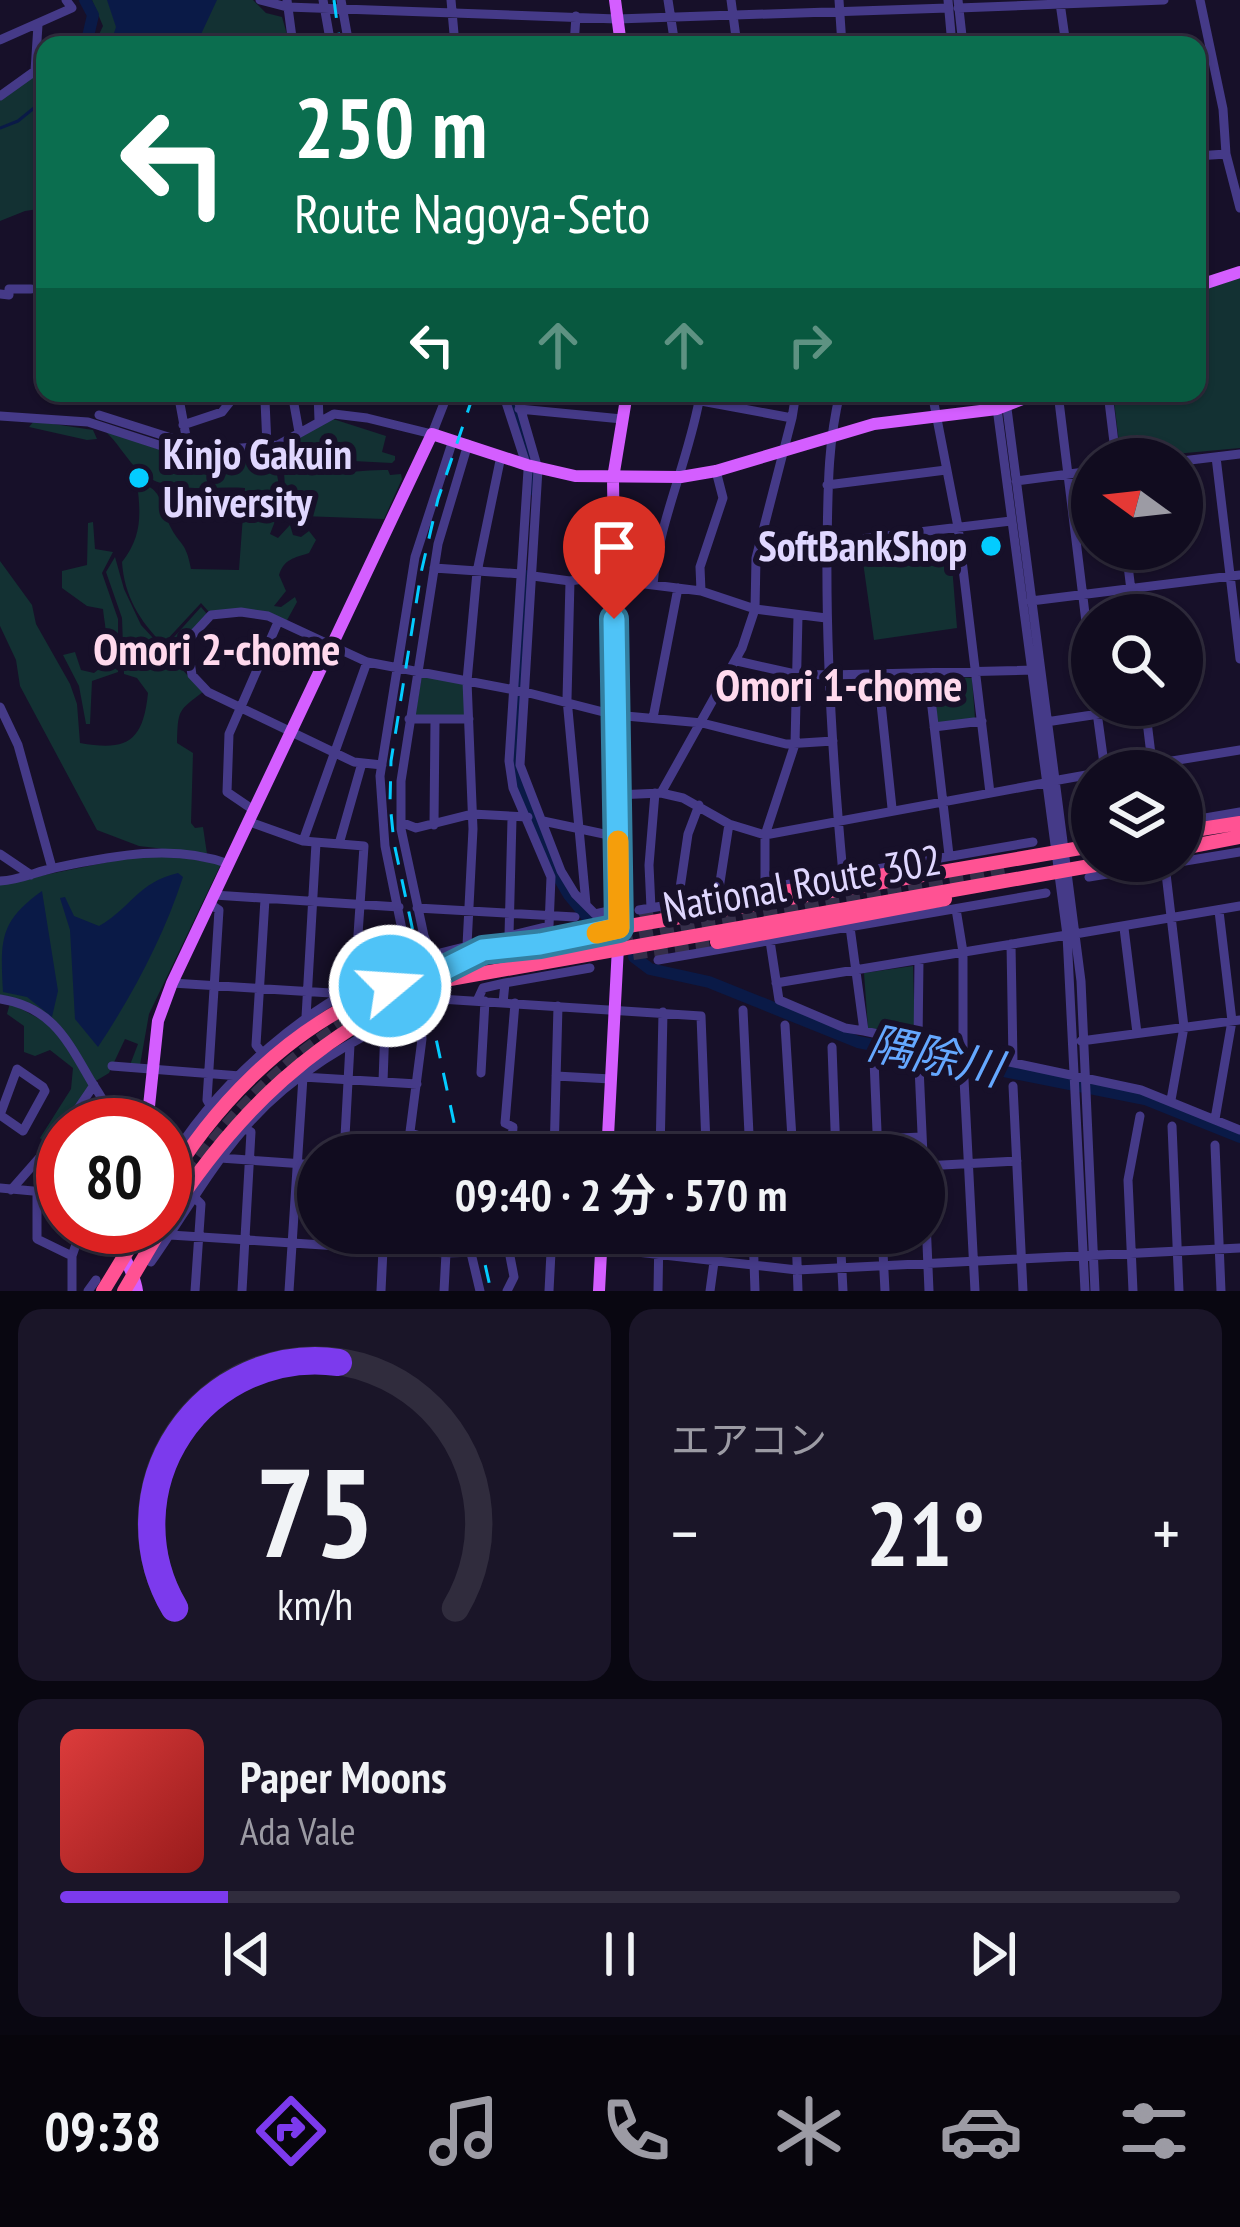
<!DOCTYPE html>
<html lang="ja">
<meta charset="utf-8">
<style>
:root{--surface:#110c1f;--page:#1a1528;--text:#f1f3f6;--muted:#9c9ba4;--line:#302c3d;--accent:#7c3aed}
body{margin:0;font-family:"PT Sans Narrow","Noto Sans JP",sans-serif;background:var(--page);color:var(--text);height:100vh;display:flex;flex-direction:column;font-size:45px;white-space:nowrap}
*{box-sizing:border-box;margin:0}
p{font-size:39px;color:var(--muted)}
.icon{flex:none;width:66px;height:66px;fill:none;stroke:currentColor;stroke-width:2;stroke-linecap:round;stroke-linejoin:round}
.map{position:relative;height:1291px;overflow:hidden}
.details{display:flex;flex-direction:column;gap:18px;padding:18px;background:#090711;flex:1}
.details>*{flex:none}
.hud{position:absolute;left:36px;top:36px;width:1170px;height:366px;border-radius:24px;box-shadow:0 3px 9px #0004,0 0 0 3px var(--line);background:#0b6e4f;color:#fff;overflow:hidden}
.needle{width:78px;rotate:285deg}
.controls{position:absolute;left:1071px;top:438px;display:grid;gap:24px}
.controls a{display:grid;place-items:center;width:132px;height:132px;border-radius:50%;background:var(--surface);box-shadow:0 3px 9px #0004,0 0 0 3px var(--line);font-size:60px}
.speed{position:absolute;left:36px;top:1098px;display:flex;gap:24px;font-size:60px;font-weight:700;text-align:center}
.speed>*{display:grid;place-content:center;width:156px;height:156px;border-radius:50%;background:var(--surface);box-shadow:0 3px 9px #0004,0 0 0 3px var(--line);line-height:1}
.speed .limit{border:18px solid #d22;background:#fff;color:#111}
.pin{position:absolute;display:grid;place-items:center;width:102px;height:102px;color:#fff;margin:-123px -51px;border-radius:50% 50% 50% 0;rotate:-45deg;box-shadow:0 0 12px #0007}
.pin .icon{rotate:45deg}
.me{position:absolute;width:132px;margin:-66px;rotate:72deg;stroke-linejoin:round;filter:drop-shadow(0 0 9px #0008)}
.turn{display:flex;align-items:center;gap:42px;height:252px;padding:0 60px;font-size:54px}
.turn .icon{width:156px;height:156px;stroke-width:2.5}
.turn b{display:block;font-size:84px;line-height:102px}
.lanes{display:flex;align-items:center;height:114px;padding:0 60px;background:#0003;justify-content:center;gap:60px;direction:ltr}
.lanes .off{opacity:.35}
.big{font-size:90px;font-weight:700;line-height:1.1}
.details .widget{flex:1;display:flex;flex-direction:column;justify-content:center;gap:18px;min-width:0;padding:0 42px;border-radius:24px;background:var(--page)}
.details .dial{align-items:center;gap:0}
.dial svg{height:312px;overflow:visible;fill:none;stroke:var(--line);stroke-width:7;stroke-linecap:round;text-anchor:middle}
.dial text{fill:var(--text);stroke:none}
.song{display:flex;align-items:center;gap:36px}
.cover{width:144px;height:144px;border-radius:18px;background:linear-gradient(135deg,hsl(0 70% 55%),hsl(0 70% 35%))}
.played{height:12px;border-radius:6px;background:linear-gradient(90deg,var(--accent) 15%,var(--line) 15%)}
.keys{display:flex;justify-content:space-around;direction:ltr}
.heat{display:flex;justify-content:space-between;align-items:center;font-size:66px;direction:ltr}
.details .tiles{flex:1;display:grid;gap:18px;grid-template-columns:1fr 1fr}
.widget:last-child{grid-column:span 2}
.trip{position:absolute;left:297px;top:1134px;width:648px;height:120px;border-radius:60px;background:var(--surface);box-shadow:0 3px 9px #0004,0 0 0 3px var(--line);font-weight:700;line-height:120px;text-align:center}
.dock{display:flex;height:192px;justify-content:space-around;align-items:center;background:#07050c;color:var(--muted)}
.dock .icon{width:84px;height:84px}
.dock .selected{color:var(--accent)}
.dock b{font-size:54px;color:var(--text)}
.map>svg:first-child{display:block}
</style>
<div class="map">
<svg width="1240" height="1291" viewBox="0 0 1240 1291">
<rect width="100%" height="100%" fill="#171029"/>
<path fill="#133133" d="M92 0H253L266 13 282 17 290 45H94L103 26Z
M37 73C49 88 47 102 36 117L45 138V208L25 211 0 221V100Z
M1240 276V448L1121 459 1113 393H1197V290Z
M333 419 386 436 382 452 395 456V460L392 463 353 461V449C343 441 329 439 318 445L314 456 300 460 299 468C328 478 356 469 388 470L390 475 401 474 402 479 384 519 302 516 286 501 282 444Z
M34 421 93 430 97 439 87 440 29 427Z
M105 431 167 452 272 446 282 503 270 534 278 538 290 525 293 535 301 537 309 531 316 540 309 553C294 558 284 559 279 575L286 591 274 606 281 607 295 597 297 602 286 622 209 612 201 603 163 644C140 622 124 595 122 562 142 536 141 515 137 483 164 487 160 507 170 526 180 546 186 541 191 569L239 570 245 488C208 485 164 497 135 467 124 455 117 442 105 431Z
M93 522 95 549 113 552 102 573 118 619V672L92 681 90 724H86L79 686 63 655 75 652 81 670 94 673C114 660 105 630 103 609L87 606 62 588V571L87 565 88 523Z
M950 541 957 628 874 640 863 562 869 548Z
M115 557 124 589 141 625 203 692C178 711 178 709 177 743L193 753 191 823 195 828 203 827 207 854 139 846 97 830 20 686 16 660 0 626V561L32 605 36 624 70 684 77 704 80 743C126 751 143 743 148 693L137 678 124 674 122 618 106 572Z
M201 607 207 614 185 639V666L166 646Z
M422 675 463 683 466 715 415 716Z
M935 676 972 678 975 719 937 723Z
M153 853 221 864 149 1014 140 1065H130L138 1044 125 1039 109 1073 94 1082C61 1023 61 1025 0 997V884Z
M913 966 915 1036 868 1028 864 973Z
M10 1003 53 1026 92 1085 49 1146 40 1138 71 1089 73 1068 50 1050 35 1056 24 1052V1026L7 1014Z"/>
<path fill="#0a1a47" d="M107 0H217L196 45H110L116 27Z
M178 873 183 877C164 936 132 996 98 1047L75 1019 70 930 60 898 65 897 74 916 99 926C130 909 138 882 178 873Z
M42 891 58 991 52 1017 27 997 3 992C0 939 0 921 42 891Z"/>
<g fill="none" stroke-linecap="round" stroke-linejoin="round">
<path stroke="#0a1a47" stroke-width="3" d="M0 128 18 121 45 99"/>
<path stroke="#0a1a47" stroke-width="12" d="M85 0 93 15 86 45
M510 393 532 463 534 490
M528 576 515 769 554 869 569 895 593 924
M634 957 650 969 709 982 858 1042 1145 1099 1240 1137"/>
<path stroke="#352e49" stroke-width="14" stroke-dasharray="14 7" stroke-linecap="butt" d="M620 924 641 916 754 897
M633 953 717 942
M453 967 1004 868
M165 1210C225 1114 301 1039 404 991"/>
<path stroke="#453a88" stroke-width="9" d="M260 0 287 7 617 19 948 8
M287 0 293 45
M323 0 331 45
M341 0 349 45
M451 0 455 45
M668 0 675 45
M731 0 737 45
M839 0 842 45
M948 0 952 45
M958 0 963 45
M1200 0 1223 109 1226 154 1240 208
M1060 3 1066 45
M958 8 1164 0
M0 40 72 8 66 0
M574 45 576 16
M0 96 35 71 38 25
M1197 156 1226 154
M0 294 9 295V289H31
M178 393 188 447
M292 393 299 432
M318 393 319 420
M377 393 446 400
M463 393H466
M516 393 538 469 520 765 561 871 575 894 595 914 618 909
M658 393 792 418 756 558 755 609 742 648 661 793
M820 393 839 397
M840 393C827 446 828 496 827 550 826 658 833 766 843 874
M932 393 958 527 990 793
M995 393 1067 935 1085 1291
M1005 393 1081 981 1095 1291
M1058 393 1092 671
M1108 393 1116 459
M519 409 622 419
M99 415 187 443
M0 416 88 422 168 448 196 452 278 445 334 414 367 418 432 434 448 393
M792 418 796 393
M183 425 222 412 237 393
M468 444 438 544 401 781V829L424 936 432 955 549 926 551 877 513 788 509 761 528 470 503 393
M267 445 265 401 292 397
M1216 457 1240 659
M1182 461 1240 454
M1016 481 1092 471
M827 485 946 470
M827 543 1011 521
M1126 549 1134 615
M434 568 521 574
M533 576 570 581 614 574 629 582 701 591 755 609 826 618
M570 581 567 699 586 904
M653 584C659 522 687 464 699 401
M701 591 700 567 723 498 716 471
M1031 601 1240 575
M737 661 795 674 829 675 1034 670
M928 673 949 855
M878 675 892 808
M1096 705 1105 771
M1145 705 1153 771
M0 707 18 745 52 868
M653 718 678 588
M409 719H469
M1046 722 1145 707
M934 727 982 721
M382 765 354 762 208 692 192 675 187 641 211 615 241 612 268 616 367 662 525 692 615 715 702 723 786 744 833 741
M1110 771 1240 750
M1053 781 1092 774
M616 795 661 793 683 798 729 824 765 835 1045 783
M255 811 227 792 229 734 278 622
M543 821 618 837
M250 822 303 841 364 846 355 979 359 986
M1182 822 1240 812
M403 823 416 828 472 814 528 817
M434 825 435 720
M303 841 367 662
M1079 841 1092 838
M339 844 362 763
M0 854 31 875
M1165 865 1184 1027 1171 1100
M1089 877 1240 852
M0 881C20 880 35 872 54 868 112 856 173 843 229 864
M765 888V835L795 744 798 616
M214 895 399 907
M718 895 729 824
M678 902 688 834 699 805
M210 904 219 910 207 1100 211 1107
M417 908 575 917
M651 908 649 865 655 793
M956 909 963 952V1051
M639 910 1033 842
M850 927 864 1031 1141 1090 1240 1130
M1124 928 1137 1033
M1075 934 1240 906
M509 935 512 819
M770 941 779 1000 845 1028 864 1031
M1011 944 1013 1062
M467 945 473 829 467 681 477 572 501 456
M658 960 1046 893
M172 983 331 993 337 998
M776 983 1067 935
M0 999C52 1007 67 1040 91 1081 101 1097 109 1106 109 1125
M440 999 701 1016 706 1145
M477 1001 483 988 505 983
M503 1003 505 983 590 968
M743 1010 750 1155
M306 1017 316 843
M785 1025 793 1155
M1081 1041 1240 1020
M918 1043 919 960
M832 1047 836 1155
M262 1053 256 1045 265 899
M874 1060 878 1155
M112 1066 240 1076
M919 1067 923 1155
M481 1073 485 1001
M556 1076 611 1079
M303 1077 417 1084
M964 1079 975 1291
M383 1082 385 1025
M1013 1086 1023 1291
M0 1115 17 1069 43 1087 45 1091 23 1131 0 1115
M1215 1119 1232 1021 1219 911
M67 1125 94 1085
M1172 1126 1179 1291
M410 1133 434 1140
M512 1139 720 1146 922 1137
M1215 1145 1221 1291
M344 1155 350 1045
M511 1155 513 1127 505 1123 515 1003
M554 1155 558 1006
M660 1155 663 1012
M220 1158 318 1165
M924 1166 1017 1161
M165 1170C216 1082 313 997 409 964L385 846 380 776 415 557 453 440
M924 1173 929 1291
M0 1188 44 1192 63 1186
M11 1190 63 1131
M37 1191V1239L72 1256
M194 1197 201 1204 195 1291
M438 1233 443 1253
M753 1233 755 1291
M796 1233 798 1291
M840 1233 843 1291
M882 1233 885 1291
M170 1235 446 1253 601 1248 797 1270 1240 1248
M499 1251 502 1233
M471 1253 480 1291
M151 1262C182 1218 208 1171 243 1130 289 1075 354 1038 420 1009L422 1039 407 1155
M72 1291V1256L82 1227
M88 1291 96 1280
M242 1291 251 1132 244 1128
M289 1291 303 1077
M381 1291 383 1249 388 1233
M444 1291 446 1253
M507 1291 514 1277 509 1251
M549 1291 552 1233
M658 1291 659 1233
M710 1291 718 1233
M1133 1291 1128 1180 1140 1116"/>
<path stroke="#d45eff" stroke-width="12" d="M615 0 621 45
M1197 286 1240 272
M147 1125 158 1021 172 983 432 434 527 465 575 476 681 477 716 471 874 424 997 409 1038 393
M607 1155 619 928 613 478 627 393
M115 1227C116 1251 134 1267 137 1291
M599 1291 602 1233"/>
<path stroke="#ff5293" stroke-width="14" d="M1182 832 1240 823
M1182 848 1240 837
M759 896 885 875
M717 942 945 899
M165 1188C212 1107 284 1034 370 995 390 986 412 984 432 976 446 970 459 960 472 953L1092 846
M165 1222C237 1109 316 1036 439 981L1118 861
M103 1291 142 1227
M124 1291 162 1227"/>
<path stroke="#03ccff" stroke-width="3" stroke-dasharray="18 15" stroke-linecap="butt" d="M334 0 340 45
M461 1155 394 843 390 803 391 761 421 573 438 499 474 393
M478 1233 491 1291"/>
</g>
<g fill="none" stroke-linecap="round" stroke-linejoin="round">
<g stroke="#337fa1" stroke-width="30">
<path id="route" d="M390 986 431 976 483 950 540 944 619 928 614 619"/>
</g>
<use href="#route" stroke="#4fc3f7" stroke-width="21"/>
<path stroke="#f59e0b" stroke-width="21" d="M597 933 619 928 618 841"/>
</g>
<g fill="#03ccff" stroke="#171029" stroke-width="4.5">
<circle cx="139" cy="478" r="12"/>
<circle cx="991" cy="546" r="12"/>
</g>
<g text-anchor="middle" stroke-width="12" stroke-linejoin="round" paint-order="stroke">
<g font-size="42" font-weight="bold" fill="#e0d7ff" stroke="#171029" text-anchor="start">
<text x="163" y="469">Kinjo Gakuin<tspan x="163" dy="48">University</tspan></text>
<text x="967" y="561" text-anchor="end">SoftBankShop</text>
</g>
<g font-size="42" fill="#e0d7ff" stroke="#171029">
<text transform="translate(802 883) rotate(-10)" y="15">National Route 302</text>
</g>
<g font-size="45" font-weight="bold" fill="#ffd9ed" stroke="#171029">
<text x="217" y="665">Omori 2-chome</text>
<text x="839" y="701">Omori 1-chome</text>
</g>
<g font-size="45" font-style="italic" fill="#65a8ff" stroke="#171029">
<text transform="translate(935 1056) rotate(12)" y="16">隅除川</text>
</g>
</g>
</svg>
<div class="controls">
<a><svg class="needle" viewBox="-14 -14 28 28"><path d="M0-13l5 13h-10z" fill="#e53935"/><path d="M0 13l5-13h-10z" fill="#9c9ba4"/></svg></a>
<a><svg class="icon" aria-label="search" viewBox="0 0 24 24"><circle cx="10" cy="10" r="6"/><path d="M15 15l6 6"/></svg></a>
<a><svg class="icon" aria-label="layers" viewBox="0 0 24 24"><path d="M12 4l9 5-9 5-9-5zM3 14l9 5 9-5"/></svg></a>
</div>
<div class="speed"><div class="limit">80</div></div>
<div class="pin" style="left:614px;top:619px;background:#d93025"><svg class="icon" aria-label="arrive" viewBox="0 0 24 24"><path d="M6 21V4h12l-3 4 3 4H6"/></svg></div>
<svg class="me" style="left:390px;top:986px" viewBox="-20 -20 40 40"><circle r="17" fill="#4fc3f7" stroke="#fff" stroke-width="3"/><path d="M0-11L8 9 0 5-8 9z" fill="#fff"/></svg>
<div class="trip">09:40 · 2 分 · 570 m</div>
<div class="hud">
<div class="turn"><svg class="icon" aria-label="left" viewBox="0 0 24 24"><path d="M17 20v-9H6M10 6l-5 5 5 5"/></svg><div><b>250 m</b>Route Nagoya-Seto</div></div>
<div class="lanes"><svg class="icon" aria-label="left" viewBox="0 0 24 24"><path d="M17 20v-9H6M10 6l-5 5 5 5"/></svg><svg class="icon off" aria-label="ahead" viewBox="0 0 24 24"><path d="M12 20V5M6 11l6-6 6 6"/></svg><svg class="icon off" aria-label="ahead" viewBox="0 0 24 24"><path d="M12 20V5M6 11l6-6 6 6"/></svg><svg class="icon off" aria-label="right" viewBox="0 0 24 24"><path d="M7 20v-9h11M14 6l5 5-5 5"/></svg></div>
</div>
</div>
<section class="details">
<div class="tiles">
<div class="widget dial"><svg viewBox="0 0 100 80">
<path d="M14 69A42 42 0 1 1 86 69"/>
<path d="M14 69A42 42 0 0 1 56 6" stroke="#7c3aed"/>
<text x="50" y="56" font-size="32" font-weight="700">75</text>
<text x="50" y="72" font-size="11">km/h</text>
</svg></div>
<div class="widget"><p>エアコン</p>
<div class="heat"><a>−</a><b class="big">21°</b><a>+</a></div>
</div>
<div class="widget">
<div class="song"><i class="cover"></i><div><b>Paper Moons</b><p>Ada Vale</p></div></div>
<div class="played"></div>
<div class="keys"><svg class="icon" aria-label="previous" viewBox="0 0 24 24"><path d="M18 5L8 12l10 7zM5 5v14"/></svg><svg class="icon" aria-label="pause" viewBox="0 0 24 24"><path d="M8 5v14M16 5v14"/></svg><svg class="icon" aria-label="next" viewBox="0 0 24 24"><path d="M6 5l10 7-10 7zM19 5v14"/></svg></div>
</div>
</div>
</section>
<nav class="dock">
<b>09:38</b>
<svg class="icon selected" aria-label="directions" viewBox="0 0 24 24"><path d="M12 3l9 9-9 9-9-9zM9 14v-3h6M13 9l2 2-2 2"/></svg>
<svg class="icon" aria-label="music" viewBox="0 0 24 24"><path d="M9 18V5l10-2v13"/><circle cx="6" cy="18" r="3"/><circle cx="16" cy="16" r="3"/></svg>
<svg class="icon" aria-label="phone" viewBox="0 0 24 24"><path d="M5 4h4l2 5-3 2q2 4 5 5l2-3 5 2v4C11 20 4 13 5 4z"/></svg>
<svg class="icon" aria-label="climate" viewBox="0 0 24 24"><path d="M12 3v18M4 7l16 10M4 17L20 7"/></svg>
<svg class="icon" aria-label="car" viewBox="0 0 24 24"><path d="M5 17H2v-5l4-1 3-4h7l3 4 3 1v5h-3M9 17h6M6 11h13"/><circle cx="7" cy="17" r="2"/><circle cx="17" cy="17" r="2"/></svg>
<svg class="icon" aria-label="filters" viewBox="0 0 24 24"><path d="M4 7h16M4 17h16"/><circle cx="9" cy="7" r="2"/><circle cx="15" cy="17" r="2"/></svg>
</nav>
